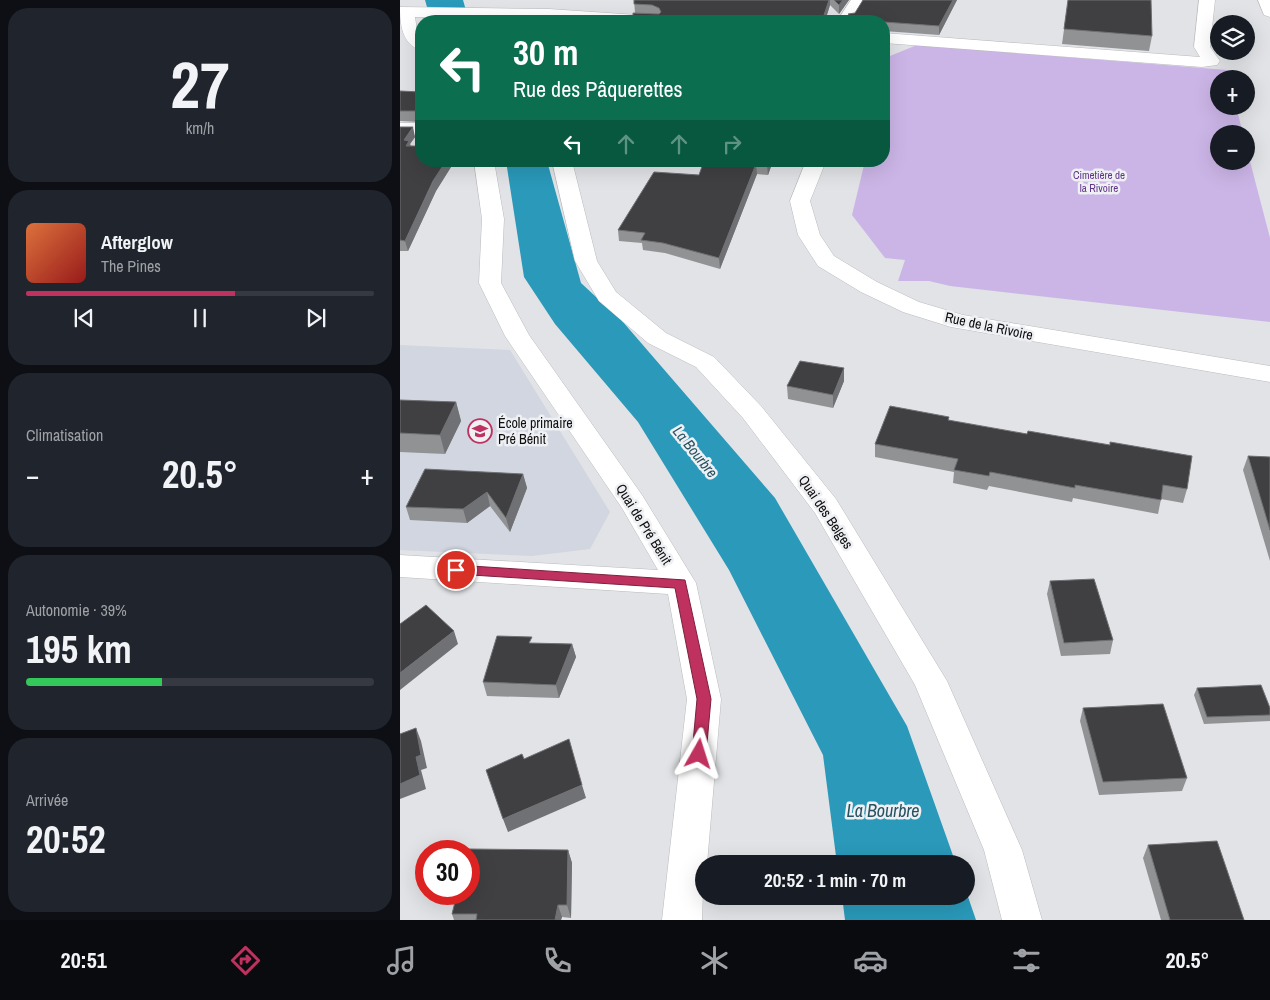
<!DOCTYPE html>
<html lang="fr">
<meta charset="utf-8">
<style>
:root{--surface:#171b24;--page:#20242c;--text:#f1f3f6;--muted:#9ea1a6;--line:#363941;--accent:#bf315f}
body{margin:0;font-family:"Archivo Narrow",sans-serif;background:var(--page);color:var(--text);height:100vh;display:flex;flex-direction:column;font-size:19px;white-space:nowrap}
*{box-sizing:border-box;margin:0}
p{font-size:16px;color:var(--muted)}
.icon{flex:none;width:28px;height:28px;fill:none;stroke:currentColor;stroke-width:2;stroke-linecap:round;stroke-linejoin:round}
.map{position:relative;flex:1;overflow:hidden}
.sheet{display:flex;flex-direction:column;gap:8px;padding:8px;background:#0d0f14;width:400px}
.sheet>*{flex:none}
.top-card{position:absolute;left:15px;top:15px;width:475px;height:152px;border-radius:20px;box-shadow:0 5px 20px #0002;background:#0b6e4f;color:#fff;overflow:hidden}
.fabs{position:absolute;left:810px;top:15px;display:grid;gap:10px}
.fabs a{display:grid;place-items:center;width:45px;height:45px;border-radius:50%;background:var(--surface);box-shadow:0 5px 20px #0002;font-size:25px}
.speed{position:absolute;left:15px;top:840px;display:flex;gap:10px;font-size:25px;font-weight:700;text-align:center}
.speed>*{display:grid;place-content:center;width:65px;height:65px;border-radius:50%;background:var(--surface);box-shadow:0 5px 20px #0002;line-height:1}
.speed .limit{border:8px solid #d22;background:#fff;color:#111}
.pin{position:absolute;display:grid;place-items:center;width:42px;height:42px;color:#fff;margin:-21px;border:2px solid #fff;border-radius:50%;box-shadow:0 1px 5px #0007}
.me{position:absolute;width:55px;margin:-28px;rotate:6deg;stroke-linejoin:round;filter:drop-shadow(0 0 4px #0008)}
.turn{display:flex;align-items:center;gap:18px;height:105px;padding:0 15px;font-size:22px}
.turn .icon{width:65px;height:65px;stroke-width:2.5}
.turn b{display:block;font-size:35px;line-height:42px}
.lanes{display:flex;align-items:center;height:48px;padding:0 15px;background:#0003;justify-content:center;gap:25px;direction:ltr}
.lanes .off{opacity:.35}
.big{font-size:38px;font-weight:700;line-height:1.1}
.sheet .widget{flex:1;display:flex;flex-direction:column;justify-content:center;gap:8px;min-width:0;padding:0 18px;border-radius:20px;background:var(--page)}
.sheet .dial{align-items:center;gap:0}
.dial b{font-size:65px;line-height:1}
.song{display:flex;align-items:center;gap:15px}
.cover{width:60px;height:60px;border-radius:8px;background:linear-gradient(135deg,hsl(20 70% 55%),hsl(0 70% 35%))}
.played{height:5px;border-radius:2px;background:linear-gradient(90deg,var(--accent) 60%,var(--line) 60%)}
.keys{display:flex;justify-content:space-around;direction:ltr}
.heat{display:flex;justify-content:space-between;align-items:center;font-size:28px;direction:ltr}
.charge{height:8px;border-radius:4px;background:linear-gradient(90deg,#34c759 39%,var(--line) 0)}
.trip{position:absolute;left:295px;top:855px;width:280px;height:50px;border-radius:25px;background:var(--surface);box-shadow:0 5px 20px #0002;font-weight:700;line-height:50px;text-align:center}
.tabs{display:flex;height:80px;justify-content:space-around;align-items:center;background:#090b0e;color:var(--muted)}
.tabs .icon{width:35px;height:35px}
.tabs .active{color:var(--accent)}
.tabs b{font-size:22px;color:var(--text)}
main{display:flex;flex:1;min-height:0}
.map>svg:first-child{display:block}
</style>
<main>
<section class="sheet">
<div class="widget dial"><b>27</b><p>km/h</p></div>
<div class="widget">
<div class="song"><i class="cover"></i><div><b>Afterglow</b><p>The Pines</p></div></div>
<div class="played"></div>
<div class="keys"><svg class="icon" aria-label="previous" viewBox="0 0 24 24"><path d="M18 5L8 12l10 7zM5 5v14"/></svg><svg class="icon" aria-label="pause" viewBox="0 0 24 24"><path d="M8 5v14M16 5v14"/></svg><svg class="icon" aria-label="next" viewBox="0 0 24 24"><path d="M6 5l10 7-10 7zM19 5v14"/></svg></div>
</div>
<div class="widget"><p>Climatisation</p>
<div class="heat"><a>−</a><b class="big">20.5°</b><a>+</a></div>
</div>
<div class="widget"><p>Autonomie · 39%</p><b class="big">195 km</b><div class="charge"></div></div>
<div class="widget"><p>Arrivée</p><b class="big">20:52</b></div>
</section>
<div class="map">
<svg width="870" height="920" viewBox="0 0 870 920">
<rect width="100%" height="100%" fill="#e1e3e6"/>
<path fill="#d1d6e0" d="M0 345 110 350 210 512 190 549 132 556 0 550Z"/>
<path fill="#cbb5e7" d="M517 45 827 70 829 79H819V106H836L843 134H819V161H846V146L870 238V322L550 286 529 281H498L505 260 485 258 452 215 465 161H484V82L490 56Z"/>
<path fill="#2a99ba" d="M106 161H147L181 283 223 322 375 498 507 726 556 864H437L423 755 329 570 238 422 155 324 124 277Z
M566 891 576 920H445L442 896H566Z"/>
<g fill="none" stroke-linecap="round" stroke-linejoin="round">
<path fill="#2a99ba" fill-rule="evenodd" d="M25 0H63L69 21H31Z"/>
<g stroke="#b9bbbe" stroke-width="1">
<path id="minor" d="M451 0H467L453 21H437Z
M799 0H815L810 47 820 61 817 65 802 67 484 43V33L800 57 794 47Z
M0 7 149 9 252 16 258 18 260 21 15 17 17 30 21 35V50C2 45 0 24 0 7Z
M0 123H21V135H0Z
M74 161H94L104 219 101 283 129 335 242 495 296 583 321 699 307 864H304L302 920H262L287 699 268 594 0 577V555L258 570 222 508 105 336 79 283 82 219Z
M152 161H172L197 261 216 292 266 333 314 357 361 406 436 499 547 681 622 850 642 920H602L584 850 515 685 415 513 343 418 296 367 248 343 199 301 175 261Z
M406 161H426L410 201 420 235 434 256 477 282 519 302 563 315 870 366V382L551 327 503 312 461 292 418 266 398 235 390 201Z"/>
</g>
<g stroke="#b9bbbe" stroke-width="1">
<path id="highway" d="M858 0H870V17L864 15Z"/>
</g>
<use href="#minor" fill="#fff" fill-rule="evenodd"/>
<use href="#highway" fill="#fff" fill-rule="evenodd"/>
</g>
<path fill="#909294" d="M234 0H449L439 14 430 5 425 21 235 13Z
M463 0H557L539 35 484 31V21H447L448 14 455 13Z
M668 0 752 36 749 51 662 44Z
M0 91 21 92V122L0 121Z
M0 127 15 137 10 144 21 161H50L51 167 36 191 8 251H0Z
M304 161H373L368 175 357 174 320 269 265 253 243 250 242 243 219 241 218 230 299 175Z
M444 381 433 408 388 399 387 386Z
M0 400 56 402 61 421 45 454 0 452Z
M549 417V420L787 489 783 503 761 499 758 514 673 498 672 502 589 486 587 490 553 483 554 472 475 457V444Z
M848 456 870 457V561L843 470Z
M123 474 127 488 110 532 90 506 67 523 10 520 6 507Z
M650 581 713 640 710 654 661 656 647 594Z
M133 643 172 644 176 657 159 698 87 696 83 682Z
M797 688 870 708V721L804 724 794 695Z
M683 708 787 778 782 791 699 795 680 721Z
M748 845 844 920H761L743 858Z
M168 850 172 863 171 918 162 917 161 920H54L52 914Z"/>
<path fill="#707174" d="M429 0H430V5L425 21H422Z
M443 0H449L439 14V5Z
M553 0H557L539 35V26Z
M13 127 15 137 10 144 12 150 9 156 4 140Z
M43 161H50L51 167 36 191 8 251 5 241Z
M369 161H373L368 175 367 165Z
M356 164 357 174 320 269 319 258Z
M444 368V381L433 408V395Z
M56 402 61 421 45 454 40 435Z
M123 474 127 488 110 532 106 518Z
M87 492 90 506 67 523 63 509Z
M54 631 58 644 0 690V673Z
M172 644 176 657 159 698 156 685Z
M16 728 21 741 27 768 21 770 26 789 0 799V784L16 757Z
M182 785 186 798 108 832 103 819Z
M168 850 172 863 171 918 167 905Z
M158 905 162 917 161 920H155Z"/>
<path fill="#404043" stroke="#707174" d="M234 0H429L422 21H233V13L259 14 261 12 259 8 252 5 234 4Z
M434 0H443L439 5Z
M463 0H553L539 26 484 22V23V21H455L448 14 455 13Z
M668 0H751L752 36 664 29Z
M0 91 21 92V114L20 115 19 111H0Z
M0 127H13L4 140 9 141 6 146H21V161H46L33 181 5 241 0 240Z
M304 161H369L367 165 356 164 319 258 263 243 241 240 245 233 218 230 254 172 299 175Z
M400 361 444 368 433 395 387 386Z
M0 400 56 402 40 435 0 433Z
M490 406 549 417 548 420 627 434 628 431 710 445V442L792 456 787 489 763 485 761 500 675 485V488L590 472 589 476 554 470 558 459 475 444Z
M848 456 870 457V530Z
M25 469 123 474 106 518 87 492 63 509 6 507Z
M694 579 713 640 664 643 650 581Z
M26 605 54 631 0 673V624Z
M97 636 132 637 129 643 172 644 156 685 83 682Z
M861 685 870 708V715L807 717 797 688Z
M763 704 787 778 703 782 683 708Z
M16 728 21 755 16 757 20 775 0 784V734Z
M169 739 182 785 103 819 86 770 122 754 124 759Z
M817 841 844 920H770L748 845Z
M69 849 168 850 167 905H158L155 920H76L77 914H52L57 894H69Z"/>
<path fill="#bf315f" stroke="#7c203e" d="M56 565 285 580 311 699 306 754 304 759 299 761 294 759 292 754 297 699 275 588 56 574 52 573 50 570 52 566Z"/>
<defs>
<g id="school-ring" transform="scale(1.25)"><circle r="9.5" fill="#eff0f3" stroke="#bf315f" stroke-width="1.5"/><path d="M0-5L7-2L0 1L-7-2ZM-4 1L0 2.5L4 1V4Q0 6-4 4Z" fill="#bf315f"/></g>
</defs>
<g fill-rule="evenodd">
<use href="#school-ring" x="80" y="431"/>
</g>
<g text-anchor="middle" stroke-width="5" stroke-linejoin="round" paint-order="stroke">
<g font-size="11" fill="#603589" stroke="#eff0f3">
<text x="699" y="179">Cimetière de<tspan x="699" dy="13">la Rivoire</tspan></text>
</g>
<g font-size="14" fill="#0e0e0f" stroke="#eff0f3">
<text transform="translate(589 326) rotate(12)" y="5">Rue de la Rivoire</text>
<text transform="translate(426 512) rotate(56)" y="5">Quai des Belges</text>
<text transform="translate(244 524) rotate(58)" y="5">Quai de Pré Bénit</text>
</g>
<g font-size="14" fill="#0e0e0f" stroke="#eff0f3" text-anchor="start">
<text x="98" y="428">École primaire<tspan x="98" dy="16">Pré Bénit</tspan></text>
</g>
<g font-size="15" font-style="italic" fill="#265261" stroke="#eff0f3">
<text transform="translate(295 452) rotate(51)" y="5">La Bourbre</text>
</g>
<g font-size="18" font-style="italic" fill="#265261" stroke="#eff0f3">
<text x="483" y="817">La Bourbre</text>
</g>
</g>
</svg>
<div class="fabs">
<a><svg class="icon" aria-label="layers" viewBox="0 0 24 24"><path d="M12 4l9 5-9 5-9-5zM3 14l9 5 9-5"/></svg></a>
<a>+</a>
<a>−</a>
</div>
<div class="speed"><div class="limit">30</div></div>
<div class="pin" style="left:56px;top:570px;background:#d93025"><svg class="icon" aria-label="arrive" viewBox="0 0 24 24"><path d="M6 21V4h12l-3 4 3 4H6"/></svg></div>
<svg class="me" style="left:299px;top:754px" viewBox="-20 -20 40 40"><path d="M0-17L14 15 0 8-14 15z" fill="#bf315f" stroke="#fff" stroke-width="4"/></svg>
<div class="trip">20:52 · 1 min · 70 m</div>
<div class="top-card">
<div class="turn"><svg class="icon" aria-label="left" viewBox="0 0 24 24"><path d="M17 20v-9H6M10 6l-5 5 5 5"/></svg><div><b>30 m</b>Rue des Pâquerettes</div></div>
<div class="lanes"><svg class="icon" aria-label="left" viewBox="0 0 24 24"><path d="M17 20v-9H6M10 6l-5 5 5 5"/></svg><svg class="icon off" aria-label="ahead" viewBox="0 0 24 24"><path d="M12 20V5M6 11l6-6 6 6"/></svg><svg class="icon off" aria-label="ahead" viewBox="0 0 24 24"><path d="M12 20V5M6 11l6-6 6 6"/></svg><svg class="icon off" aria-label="right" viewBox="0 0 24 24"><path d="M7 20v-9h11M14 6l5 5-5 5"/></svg></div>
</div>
</div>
</main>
<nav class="tabs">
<b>20:51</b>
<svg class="icon active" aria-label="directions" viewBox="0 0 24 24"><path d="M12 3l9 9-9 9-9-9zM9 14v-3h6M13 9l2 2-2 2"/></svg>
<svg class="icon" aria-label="music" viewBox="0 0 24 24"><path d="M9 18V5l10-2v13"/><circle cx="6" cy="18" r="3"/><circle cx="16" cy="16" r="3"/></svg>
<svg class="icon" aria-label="phone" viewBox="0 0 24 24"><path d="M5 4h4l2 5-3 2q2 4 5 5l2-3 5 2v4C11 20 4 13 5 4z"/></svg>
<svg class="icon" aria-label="climate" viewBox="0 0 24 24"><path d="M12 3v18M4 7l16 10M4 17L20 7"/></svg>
<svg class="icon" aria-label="car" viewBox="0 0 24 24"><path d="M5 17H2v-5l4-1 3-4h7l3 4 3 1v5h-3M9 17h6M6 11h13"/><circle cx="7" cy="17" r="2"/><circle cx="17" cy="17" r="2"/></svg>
<svg class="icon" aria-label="filters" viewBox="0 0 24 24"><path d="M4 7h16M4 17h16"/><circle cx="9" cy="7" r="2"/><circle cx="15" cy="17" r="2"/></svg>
<b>20.5°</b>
</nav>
